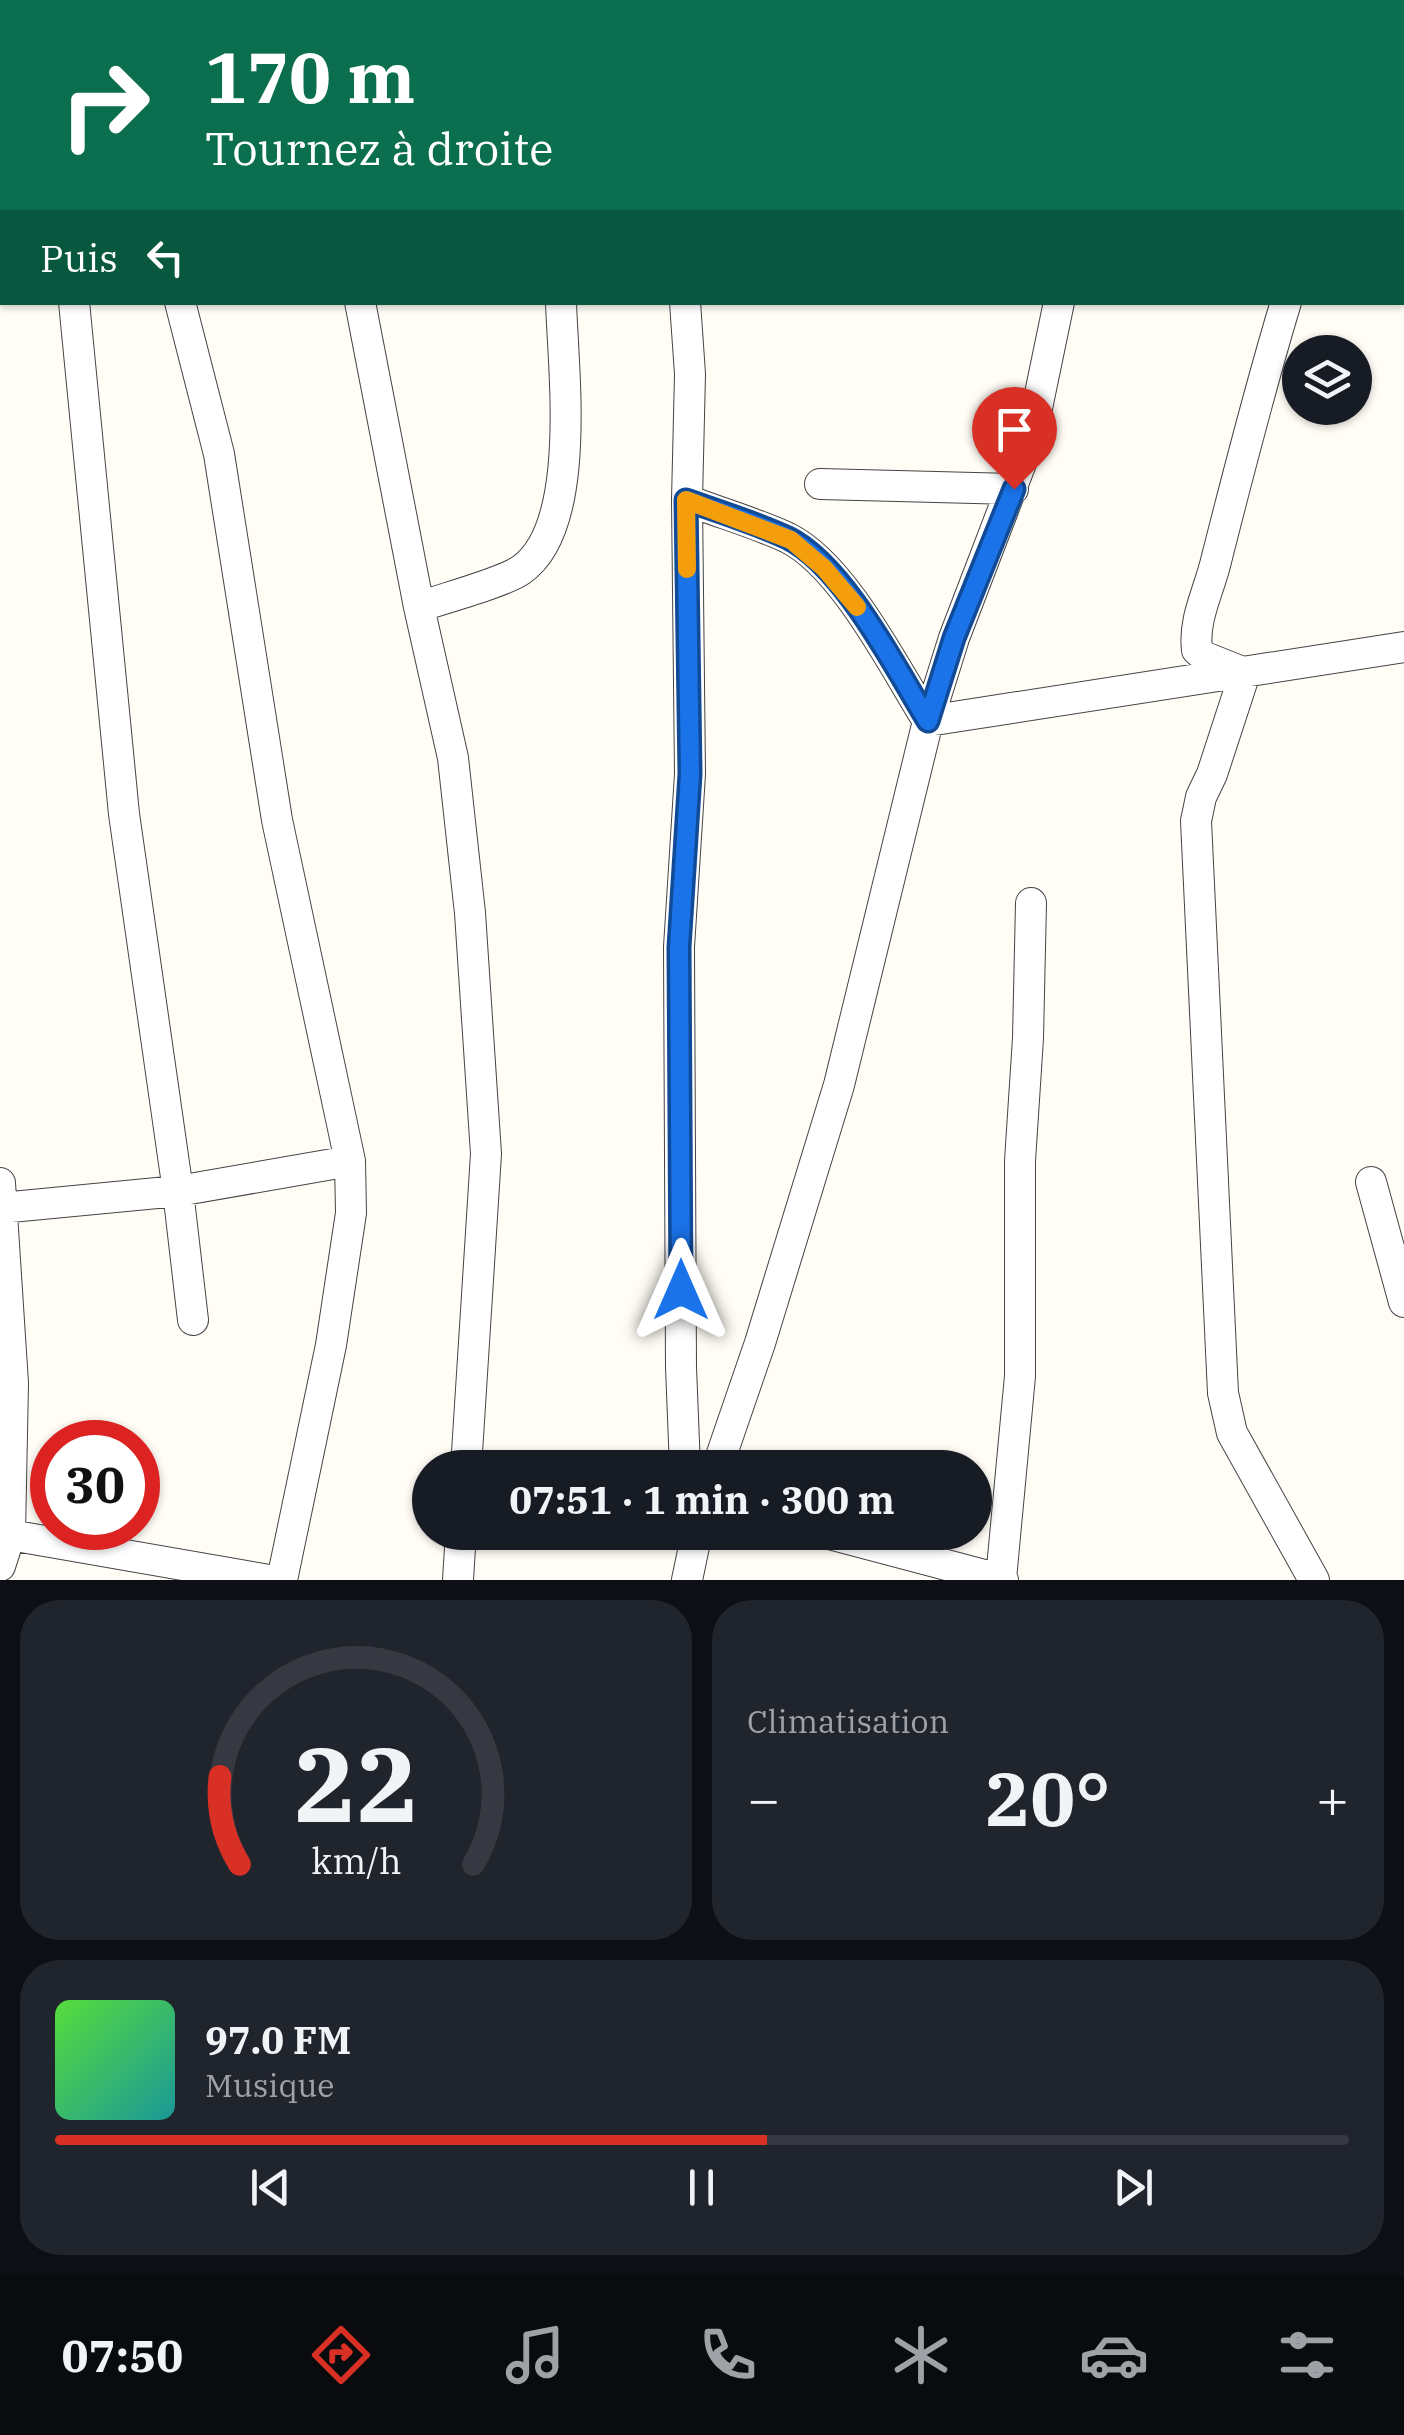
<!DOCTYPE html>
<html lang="fr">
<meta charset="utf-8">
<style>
:root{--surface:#171b24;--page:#20242c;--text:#f1f3f6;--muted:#9ea1a6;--line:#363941;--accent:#d93025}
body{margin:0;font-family:"IBM Plex Serif",serif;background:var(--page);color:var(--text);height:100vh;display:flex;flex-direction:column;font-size:38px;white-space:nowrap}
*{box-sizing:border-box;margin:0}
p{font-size:32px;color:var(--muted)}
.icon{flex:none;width:55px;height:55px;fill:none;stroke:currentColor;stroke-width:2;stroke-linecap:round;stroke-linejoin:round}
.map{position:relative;height:1580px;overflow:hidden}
.panel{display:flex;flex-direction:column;gap:20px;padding:20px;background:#0d0f14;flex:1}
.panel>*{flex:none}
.banner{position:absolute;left:0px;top:0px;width:1405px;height:305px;box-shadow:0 2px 8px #0004;background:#0b6e4f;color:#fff;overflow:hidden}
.controls{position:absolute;left:1282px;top:335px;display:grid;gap:20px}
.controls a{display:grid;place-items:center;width:90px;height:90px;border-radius:50%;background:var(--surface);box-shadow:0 2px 8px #0004;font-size:50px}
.speed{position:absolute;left:30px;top:1420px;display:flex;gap:20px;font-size:50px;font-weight:700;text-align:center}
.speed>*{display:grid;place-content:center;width:130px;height:130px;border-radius:50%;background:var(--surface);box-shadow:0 2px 8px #0004;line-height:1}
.speed .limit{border:15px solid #d22;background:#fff;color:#111}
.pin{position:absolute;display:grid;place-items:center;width:85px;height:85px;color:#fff;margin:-102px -42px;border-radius:50% 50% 50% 0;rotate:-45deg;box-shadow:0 0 10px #0007}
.pin .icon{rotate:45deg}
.me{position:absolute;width:110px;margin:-55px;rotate:0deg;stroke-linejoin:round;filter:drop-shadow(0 0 8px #0008)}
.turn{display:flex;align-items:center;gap:35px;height:210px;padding:0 40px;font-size:45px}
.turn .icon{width:130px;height:130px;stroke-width:2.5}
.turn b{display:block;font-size:70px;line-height:85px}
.then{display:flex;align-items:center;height:95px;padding:0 40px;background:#0003;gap:20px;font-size:38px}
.big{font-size:75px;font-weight:700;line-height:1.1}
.panel .tile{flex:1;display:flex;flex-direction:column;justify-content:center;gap:15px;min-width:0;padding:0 35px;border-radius:40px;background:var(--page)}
.panel .dial{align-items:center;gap:0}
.dial svg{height:260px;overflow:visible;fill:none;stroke:var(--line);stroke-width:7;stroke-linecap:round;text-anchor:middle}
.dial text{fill:var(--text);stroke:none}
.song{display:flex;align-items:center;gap:30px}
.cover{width:120px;height:120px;border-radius:15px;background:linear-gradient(135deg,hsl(110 70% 55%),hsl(180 70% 35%))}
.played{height:10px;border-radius:5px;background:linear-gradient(90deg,var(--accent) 55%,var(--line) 55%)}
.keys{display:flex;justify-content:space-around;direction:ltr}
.heat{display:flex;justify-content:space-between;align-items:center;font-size:55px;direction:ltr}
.panel .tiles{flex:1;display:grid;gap:20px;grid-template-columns:1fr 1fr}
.tile:last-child{grid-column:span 2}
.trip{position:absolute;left:412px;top:1450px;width:580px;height:100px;border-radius:50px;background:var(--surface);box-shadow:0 2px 8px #0004;font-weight:700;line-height:100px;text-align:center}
.menu{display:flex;height:160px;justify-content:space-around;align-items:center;background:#090b0e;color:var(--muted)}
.menu .icon{width:70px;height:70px}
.menu .current{color:var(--accent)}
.menu b{font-size:45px;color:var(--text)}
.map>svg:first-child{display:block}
</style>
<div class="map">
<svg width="1404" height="1580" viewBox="0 0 1404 1580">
<rect width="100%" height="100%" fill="#fffdf5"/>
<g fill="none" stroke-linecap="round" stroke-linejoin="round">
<g stroke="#444" stroke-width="32">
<path id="minor" d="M176 0 177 2
M306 0V2
M526 0V2
M640 0 641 2
M1308 0V2
M206 2 211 0
M1118 2V0
M1209 2 1217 0
M0 99 2 98
M74 302 124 814 178 1191 193 1320
M180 302 219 454 277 820 350 1161 351 1213 331 1345 282 1580
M360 302 419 607 453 758 470 913 486 1154 466 1468
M685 302 690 374 687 500 690 774 679 947 681 1367 685 1468
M1286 302C1260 388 1238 474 1216 561 1209 591 1193 619 1197 650L1205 657 1245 673 1212 774 1201 797 1196 821 1223 1393 1232 1433 1314 1580
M820 484 1013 489
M687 500C720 513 756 523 788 538 844 566 895 669 928 721L1404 647
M419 607C444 598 502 583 521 570 583 527 563 370 561 302
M1371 1182 1404 1302
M0 1183 13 1383 10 1535 0 1566
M0 1208 178 1191 350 1161
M717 1468 760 1343 839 1085 928 721 954 638 1031 437 1059 302
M822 1532 1003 1580
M10 1535 269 1580
M1001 1579 1020 1376V1161L1028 1038 1031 903
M458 1580 461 1532
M687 1580 697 1532"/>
</g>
<use href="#minor" stroke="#fff" stroke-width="30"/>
</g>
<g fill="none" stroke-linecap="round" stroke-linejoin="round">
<g stroke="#114b97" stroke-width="25">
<path id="route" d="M681 1290 679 947 690 774 686 500C720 512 756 523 788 538 844 566 896 669 928 721L954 638 1014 489"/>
</g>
<use href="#route" stroke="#1a73e8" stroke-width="18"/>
<path stroke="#f59e0b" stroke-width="18" d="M687 569 686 500 791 540 824 568 857 607"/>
</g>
</svg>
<div class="controls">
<a><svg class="icon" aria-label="layers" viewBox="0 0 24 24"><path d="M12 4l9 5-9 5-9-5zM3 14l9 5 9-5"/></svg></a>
</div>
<div class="speed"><div class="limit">30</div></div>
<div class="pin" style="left:1014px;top:489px;background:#d93025"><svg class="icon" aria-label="arrive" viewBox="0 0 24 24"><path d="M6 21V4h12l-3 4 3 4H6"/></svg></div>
<svg class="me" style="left:681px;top:1290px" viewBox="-20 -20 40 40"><path d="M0-17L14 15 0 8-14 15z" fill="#1a73e8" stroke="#fff" stroke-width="4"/></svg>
<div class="trip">07:51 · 1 min · 300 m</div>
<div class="banner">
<div class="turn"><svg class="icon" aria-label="right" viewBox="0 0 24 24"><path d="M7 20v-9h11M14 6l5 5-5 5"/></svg><div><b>170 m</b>Tournez à droite</div></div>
<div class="then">Puis<svg class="icon" aria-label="left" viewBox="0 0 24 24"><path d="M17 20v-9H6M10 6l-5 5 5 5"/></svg></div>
</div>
</div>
<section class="panel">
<div class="tiles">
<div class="tile dial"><svg viewBox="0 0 100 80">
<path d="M14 69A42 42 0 1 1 86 69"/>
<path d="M14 69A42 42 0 0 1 8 42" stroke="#d93025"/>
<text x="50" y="56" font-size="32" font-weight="700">22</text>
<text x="50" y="72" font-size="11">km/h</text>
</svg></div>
<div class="tile"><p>Climatisation</p>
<div class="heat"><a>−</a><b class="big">20°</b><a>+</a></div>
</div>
<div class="tile">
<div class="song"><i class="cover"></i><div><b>97.0 FM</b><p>Musique</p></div></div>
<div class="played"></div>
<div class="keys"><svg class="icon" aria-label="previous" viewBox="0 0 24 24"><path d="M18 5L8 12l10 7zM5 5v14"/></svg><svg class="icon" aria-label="pause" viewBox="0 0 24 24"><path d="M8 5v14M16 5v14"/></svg><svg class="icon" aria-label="next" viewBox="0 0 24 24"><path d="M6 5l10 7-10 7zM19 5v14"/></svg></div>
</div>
</div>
</section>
<nav class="menu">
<b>07:50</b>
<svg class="icon current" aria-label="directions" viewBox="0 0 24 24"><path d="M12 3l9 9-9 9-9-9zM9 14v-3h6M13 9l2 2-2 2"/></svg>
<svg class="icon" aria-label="music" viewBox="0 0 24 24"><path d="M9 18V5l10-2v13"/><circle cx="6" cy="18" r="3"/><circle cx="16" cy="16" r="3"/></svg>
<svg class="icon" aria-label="phone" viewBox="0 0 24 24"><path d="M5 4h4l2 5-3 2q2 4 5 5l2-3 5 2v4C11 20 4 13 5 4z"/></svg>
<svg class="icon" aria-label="climate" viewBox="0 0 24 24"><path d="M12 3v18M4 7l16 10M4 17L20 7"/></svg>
<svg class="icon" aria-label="car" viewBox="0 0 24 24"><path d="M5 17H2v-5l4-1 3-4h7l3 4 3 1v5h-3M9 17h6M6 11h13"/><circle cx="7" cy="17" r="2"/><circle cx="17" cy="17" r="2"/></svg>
<svg class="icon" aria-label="filters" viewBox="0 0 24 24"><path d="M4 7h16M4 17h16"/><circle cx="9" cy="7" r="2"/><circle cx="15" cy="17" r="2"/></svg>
</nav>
